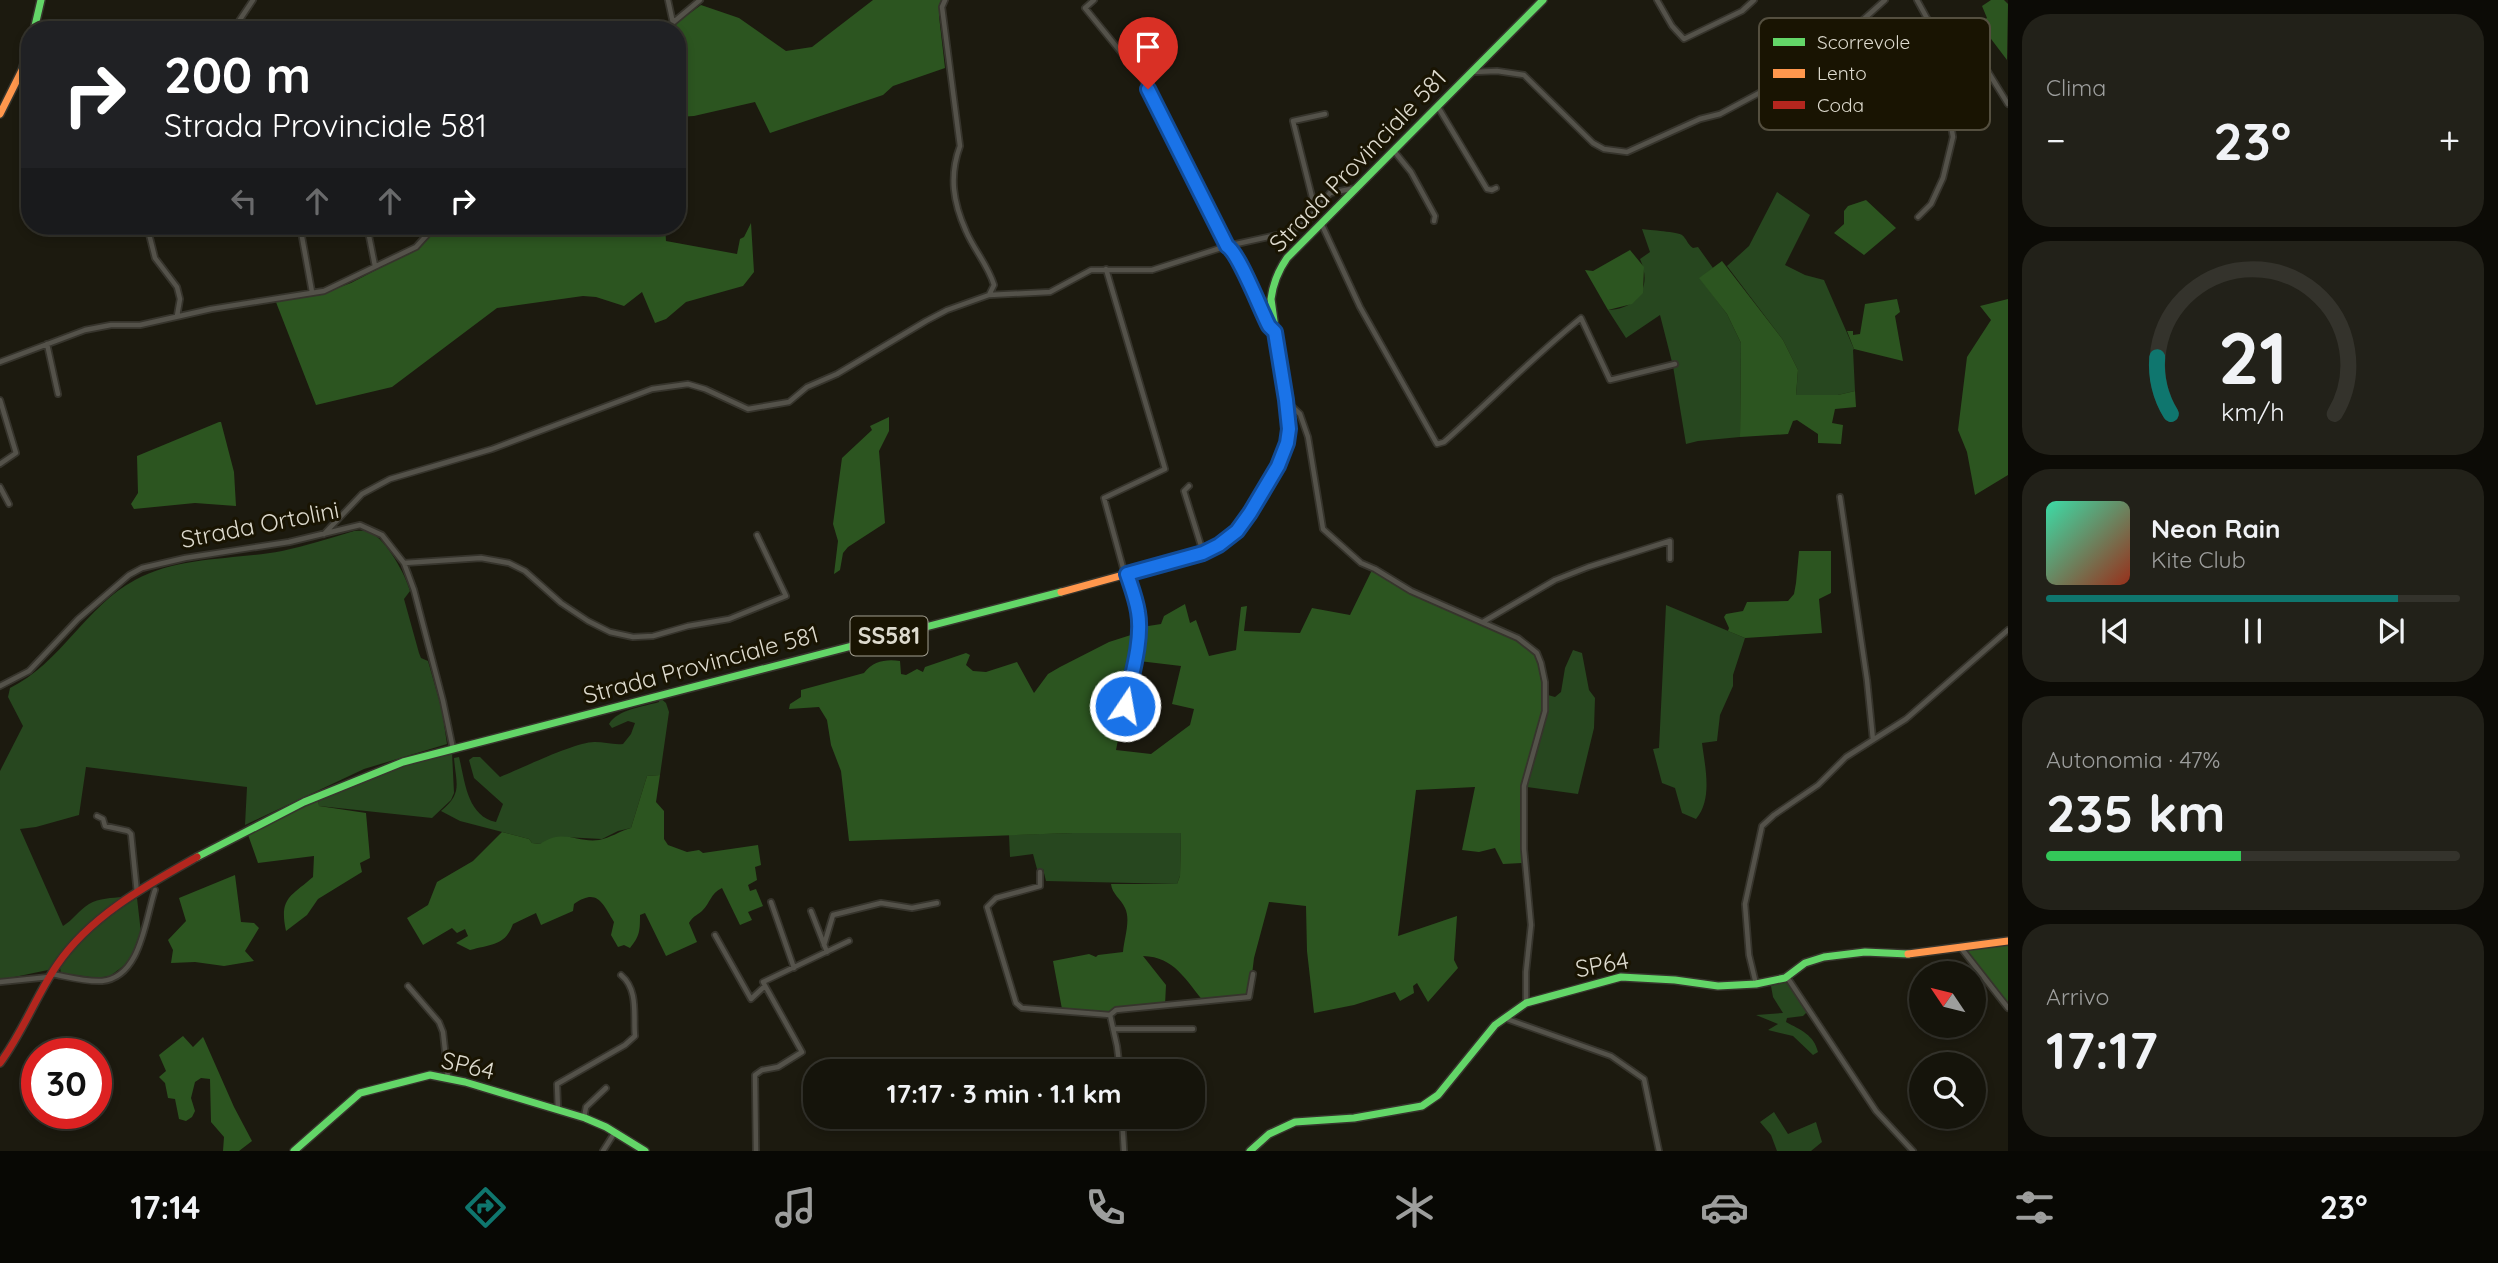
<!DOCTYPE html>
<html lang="it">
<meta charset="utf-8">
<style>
:root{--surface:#15140b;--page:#222119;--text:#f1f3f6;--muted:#9d9e9d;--line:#34332c;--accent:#0f766e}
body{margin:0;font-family:Quicksand,sans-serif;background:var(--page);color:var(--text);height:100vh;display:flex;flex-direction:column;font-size:26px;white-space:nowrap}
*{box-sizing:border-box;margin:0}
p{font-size:23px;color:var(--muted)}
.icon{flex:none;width:38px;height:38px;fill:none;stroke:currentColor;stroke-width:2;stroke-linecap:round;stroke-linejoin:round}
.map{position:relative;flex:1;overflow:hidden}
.drawer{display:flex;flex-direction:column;gap:14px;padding:14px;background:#0c0b06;width:490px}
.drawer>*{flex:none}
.banner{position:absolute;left:21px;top:21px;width:665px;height:214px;border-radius:28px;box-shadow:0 4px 10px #0003,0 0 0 2px var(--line);background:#202124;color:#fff;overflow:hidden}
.needle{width:46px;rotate:305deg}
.fabs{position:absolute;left:1909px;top:961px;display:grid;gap:14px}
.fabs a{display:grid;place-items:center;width:77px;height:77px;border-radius:50%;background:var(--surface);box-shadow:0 4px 10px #0003,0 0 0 2px var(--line);font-size:35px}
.speed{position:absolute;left:21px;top:1038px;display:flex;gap:14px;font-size:35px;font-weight:700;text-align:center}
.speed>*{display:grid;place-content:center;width:91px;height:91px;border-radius:50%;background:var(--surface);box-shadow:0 4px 10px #0003,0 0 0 2px var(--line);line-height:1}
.speed .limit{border:10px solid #d22;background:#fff;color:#111}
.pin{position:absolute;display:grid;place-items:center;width:60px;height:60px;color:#fff;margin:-72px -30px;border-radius:50% 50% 50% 0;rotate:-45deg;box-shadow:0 0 7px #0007}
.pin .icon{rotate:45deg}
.me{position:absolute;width:77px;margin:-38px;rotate:12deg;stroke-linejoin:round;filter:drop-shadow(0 0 5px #0008)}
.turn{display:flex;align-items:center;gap:24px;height:147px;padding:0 28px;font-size:32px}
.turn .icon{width:91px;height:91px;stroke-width:2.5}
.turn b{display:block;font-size:49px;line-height:60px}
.lanes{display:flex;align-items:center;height:66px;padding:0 28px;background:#0003;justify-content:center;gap:35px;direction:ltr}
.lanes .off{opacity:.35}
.big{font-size:52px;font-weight:800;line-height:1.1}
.drawer .card{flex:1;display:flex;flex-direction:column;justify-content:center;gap:10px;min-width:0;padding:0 24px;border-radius:28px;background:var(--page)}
.drawer .dial{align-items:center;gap:0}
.dial svg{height:182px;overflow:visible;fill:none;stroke:var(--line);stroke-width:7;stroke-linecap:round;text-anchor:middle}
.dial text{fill:var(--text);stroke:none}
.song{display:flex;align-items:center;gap:21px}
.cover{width:84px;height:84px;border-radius:10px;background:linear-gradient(135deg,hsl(160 70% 55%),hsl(10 70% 35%))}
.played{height:7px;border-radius:4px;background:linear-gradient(90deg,var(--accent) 85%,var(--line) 85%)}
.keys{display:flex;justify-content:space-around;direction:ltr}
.heat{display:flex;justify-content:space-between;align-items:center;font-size:38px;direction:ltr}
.charge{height:10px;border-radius:5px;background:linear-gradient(90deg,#34c759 47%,var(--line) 0)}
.trip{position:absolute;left:803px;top:1059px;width:402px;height:70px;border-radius:28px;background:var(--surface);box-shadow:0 4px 10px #0003,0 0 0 2px var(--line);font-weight:800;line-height:70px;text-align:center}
.menu{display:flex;height:112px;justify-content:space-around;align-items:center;background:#080804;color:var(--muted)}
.menu .icon{width:49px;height:49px}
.menu .current{color:var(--accent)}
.menu b{font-size:32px;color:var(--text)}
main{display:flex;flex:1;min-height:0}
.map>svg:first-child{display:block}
</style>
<main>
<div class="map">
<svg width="2008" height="1151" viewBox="0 0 2008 1151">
<rect width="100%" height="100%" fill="#1c1a0f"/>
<path fill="#27471f" d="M1777 192 1810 215 1785 265 1805 275 1824 280 1854 349 1853 350 1855 391 1838 395H1796L1798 370 1783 340 1727 266 1749 246Z
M1642 229C1649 230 1679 232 1682 235 1687 239 1687 244 1693 248L1698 247 1713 268 1700 278 1727 314 1741 343 1740 437 1698 441 1686 444 1673 366 1660 315 1626 338 1608 310C1637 309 1653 287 1640 259L1650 252Z
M354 531C359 531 367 530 371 533 387 540 406 576 410 591L404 599 419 653 421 658 428 661 442 710 447 744 364 769 245 825 247 787 86 767 79 815 36 827 20 829 63 926C73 920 79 910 89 904 99 898 112 898 123 897L85 926 48 970 0 980V771L23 726 8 697 10 688C60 664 86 606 135 580 179 556 234 560 282 551 306 546 330 538 354 531Z
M1666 605 1745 638 1733 675V686L1720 715 1717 741 1702 743C1705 767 1713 799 1696 819L1682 813 1675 788 1662 783 1653 749 1659 748Z
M1573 650 1582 653 1589 690 1595 698 1594 728 1578 794 1527 787 1526 782 1546 717 1548 695 1555 697 1561 692 1565 668Z
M659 697 666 703 669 712 660 775 647 776 631 828 618 831 602 839 563 837 540 844 532 843 529 839 460 821 441 811C463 793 456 784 454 758L459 757C465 781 467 816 496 822L503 804 474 778 469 760 473 757H480L500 777C520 769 577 741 595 742 604 742 613 745 623 744L631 734 635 723 628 721 612 728 609 724C618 709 643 707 659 702Z
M452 752 454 793 451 800 432 818 319 806 318 798 375 773Z
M1072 833H1181L1180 876 1177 884 1046 881 1043 869H1037L1033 854 1010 857 1009 835Z
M137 898 141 933 129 962 110 976 97 978 61 973 60 968C84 936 102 920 137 898Z
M1786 981 1807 1012 1803 1016 1787 1018 1786 1022C1801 1030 1814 1035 1818 1052L1813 1055 1793 1036 1768 1030 1778 1024 1756 1015 1783 1013 1773 997 1771 986Z
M1774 1112 1788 1134 1816 1122 1822 1142 1811 1151H1777L1771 1135 1760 1122Z"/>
<path fill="#2c5520" d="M873 0H944L939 16 945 68 893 86 883 95 770 133 755 102 694 116 677 117V30H667L701 5 739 18 786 51 812 47Z
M1991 0H2004L2008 4 2007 60 1979 23 1987 18 1982 6Z
M1866 200 1896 228 1864 255 1834 233 1844 224V211L1848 206Z
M751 223 754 272 743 286 686 302 666 319 655 323 642 292 624 306 596 297 583 296 497 308 392 387 316 405 274 297 323 293 351 283 418 248 440 226H665L666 241 737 254 740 239 744 237Z
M1630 250 1644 267 1643 293 1632 304 1608 310 1585 270 1593 271Z
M1722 261 1783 340 1798 370 1796 395H1838L1855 391 1856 407 1835 409 1832 423 1843 425 1841 444 1818 443V434L1797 420 1793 421 1788 434 1740 437 1741 343 1727 314 1699 278Z
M1897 299 1900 312 1895 316 1903 361 1854 349 1847 331H1853V335L1860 334 1865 304Z
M2008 299V475L1975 495 1967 452 1958 430 1967 357 1991 320 1980 306Z
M889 417V431L879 451 885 523 848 547 843 553 840 570 834 574 838 541 833 524 842 458 872 430 870 426Z
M219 422H221L234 472 236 506 195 503 134 509 131 504 138 493 137 456Z
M1799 551H1831V593L1819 599 1822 633 1745 638 1728 631 1729 628 1724 617 1726 614 1743 611 1747 602 1788 601 1794 594 1796 583Z
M1372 570 1407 592 1515 639 1529 648 1537 659 1545 701 1543 716 1521 789 1522 863 1503 864 1495 848 1479 852 1462 850 1475 787 1416 790 1398 936 1457 916 1454 960 1458 968 1428 1002 1417 983 1413 986 1414 993 1400 1001 1395 992 1354 1005 1314 1013 1307 951 1306 906 1269 902 1254 958 1250 991 1246 997 1205 1003C1185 980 1175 957 1143 956L1166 985 1165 1005 1109 1013 1062 1009 1053 961 1089 954 1096 957 1098 955 1123 952C1124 939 1131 920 1125 908 1121 899 1112 894 1111 884H1177L1180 876 1181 833H1072L849 841 841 771 831 745 827 720 819 707 789 709 790 704 801 697V690L864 673C873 661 886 659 900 661L901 674 906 675 917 669 923 672 925 667 966 653 970 655 966 665 973 671 986 672 1017 662 1034 693 1048 674 1060 667 1109 642 1134 634 1136 635 1131 670 1117 729 1120 730 1116 750 1151 754 1190 725 1194 709 1172 704 1181 666 1139 661 1142 627 1161 624 1164 616 1185 604 1190 623 1196 620 1209 656 1236 650 1241 607 1247 606 1244 631 1300 633 1312 608 1350 615Z
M660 775 656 802 664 811V839L668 845 687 852 699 850 703 853 758 845 761 865 755 867 757 880 748 885 750 891 756 889 763 906 748 912 752 920 740 925 722 888C710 894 711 902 702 911 696 916 693 916 689 923L697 942 666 956 645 913 640 915C640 930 640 936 630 948L624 945 618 947 611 935 614 922C602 902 597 888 574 904L573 911 541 925 536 913 513 924C505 946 491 944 470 950L456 943 468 936 465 929 457 933 452 928 423 945 407 918 428 905 437 882 473 861 502 832 529 839 532 843 540 844C564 828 576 843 599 840 610 838 620 831 631 828L647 776Z
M318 798 319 806 366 813 370 858 360 863 362 872 318 899 307 915 286 931C279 898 290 897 313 877L314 856 258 863 247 832Z
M235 875 241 922 254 923 259 928 245 951 254 961 224 966 195 962 171 963 173 950 168 940 186 921 179 898Z
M2008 943V1009L1964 949Z
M183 1036 193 1047 203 1037 204 1039 234 1107 252 1141 239 1151H223L224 1137 211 1122 210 1079 201 1078 195 1082 191 1098 195 1111 192 1117 186 1121 179 1119 175 1099 168 1098 165 1083 159 1077 166 1071 159 1055Z"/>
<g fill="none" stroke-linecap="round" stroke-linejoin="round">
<g stroke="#36342c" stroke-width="8">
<path id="street" d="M668 0 673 23
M1094 0 1085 8 1142 78 1227 246C1239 253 1261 311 1269 326L1275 332
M1657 0 1672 26 1684 39 1742 11 1754 0
M1917 0 1956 71
M233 30 253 0
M483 30 489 29
M664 30 700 0
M1473 72 1497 71 1524 75 1593 143 1604 149 1627 152 1700 119 1720 114 1789 77 1811 53 1837 43 1885 0
M1438 107 1487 189 1492 190 1496 188
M1394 151 1411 172 1435 216 1434 221
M1316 213 1293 121 1325 114
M1918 217 1931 204 1943 178 1953 137 1945 90 1956 71 1973 67 1987 70 2008 104
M1322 225 1360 307 1437 444 1444 442C1490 401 1533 357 1581 318L1610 380 1675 364
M147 226 155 258 177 287 180 299 177 316
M300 226 312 292
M367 226 375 266
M1106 269 1165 469 1104 498 1125 575
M989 295 1050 292 1091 270H1152L1227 246 1286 233 1306 223 1330 193 1356 188
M47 344 58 394
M0 362 85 330 111 325H140L211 309 324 291 416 247 435 226
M0 400 16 453 0 464
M1286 401 1300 414 1308 437 1323 529 1361 563 1375 569 1411 591 1518 638 1537 653 1541 663 1545 682V711L1524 786V849L1531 925 1526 972V1003
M1189 486 1184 491 1203 552
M0 487 9 504
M1840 497 1867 680 1873 740
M324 534 362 494 390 479 492 449 652 389 688 384 705 389 748 409 789 402 807 387 837 374 926 321 947 310 989 295 994 285C988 265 974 250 966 231 953 202 949 176 960 146L942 7 945 0
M404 563 481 558 509 563 525 571 561 603 588 621 610 632 633 637 653 636 688 626 729 619 786 596 757 535
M1483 622 1555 580 1588 567 1670 541V559
M0 686 29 671 78 619 129 575 142 568 185 558 289 542 360 525 382 535 404 563 414 590 443 701 453 749
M1125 706C1131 678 1143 641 1138 612 1137 600 1131 587 1127 575
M97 816 103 819 105 826 128 831 131 834 137 893
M1040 872V886L996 898 987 907 1016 1003 1022 1008 1110 1015 1117 1046 1120 1071
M771 902 794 968
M811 911 827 952
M715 935 751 999 765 986
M824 945 833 915 881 903 912 908 937 903
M1961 948 2008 1008
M52 974C68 977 86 982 102 981 141 977 145 920 155 890
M1787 977 1876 1111 1913 1151
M0 982 49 977
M1756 984 1749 955 1745 904 1762 826 1774 815 1818 785 1846 757 1906 719 2008 630
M408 986 439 1022 443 1032 448 1078
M1110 1015 1116 1010 1249 997 1253 974
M1504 1018 1611 1056 1644 1079 1659 1151
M1113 1029H1193
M558 1110 557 1084 625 1045 635 1036C633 1016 639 990 621 975
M1122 1116 1124 1151
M584 1118 586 1107 606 1088
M603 1151 615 1132
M756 1151 755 1075 762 1070 778 1067 802 1052 763 982 849 941"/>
</g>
<g stroke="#36342c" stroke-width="10">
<path id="fast" d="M34 30 41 0
M1278 466 1287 443 1289 429 1271 299C1273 283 1278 271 1287 258L1543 0
M197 857 304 802 403 762 1061 592
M294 1151 360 1093 430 1075 465 1082 585 1118 606 1127 645 1151
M1250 1151 1269 1134 1295 1122 1354 1118 1422 1106 1438 1095 1495 1025 1526 1003 1621 977 1675 980 1718 986 1756 984 1785 978 1805 963 1824 957 1865 952 1908 954"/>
</g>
<g stroke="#36342c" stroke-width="10">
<path id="slow" d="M0 114 22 70 30 45
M1061 592 1203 553C1242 534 1257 501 1278 466
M1908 954 2008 941"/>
</g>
<g stroke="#36342c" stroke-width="10">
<path id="jam" d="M0 1063C23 1032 36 996 57 965 90 916 147 885 197 857"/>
</g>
<use href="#street" stroke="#54524a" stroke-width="4.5"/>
<use href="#fast" stroke="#63d668" stroke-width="7"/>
<use href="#slow" stroke="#ff974d" stroke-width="7"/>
<use href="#jam" stroke="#b3261e" stroke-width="7"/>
</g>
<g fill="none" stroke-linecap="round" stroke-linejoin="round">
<g stroke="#114b97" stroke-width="18">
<path id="route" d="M1125 706C1131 678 1143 640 1138 612 1136 599 1131 586 1127 574L1203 553 1219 545 1237 531 1250 513 1278 466 1287 443 1289 429 1286 400 1275 332 1269 326C1261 311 1239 253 1227 246L1148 89"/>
</g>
<use href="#route" stroke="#1a73e8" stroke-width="12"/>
</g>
<g text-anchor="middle" stroke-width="6" stroke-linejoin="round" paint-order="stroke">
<rect fill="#191402" stroke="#a29f91" stroke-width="2" x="850.5" y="616.5" width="77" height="39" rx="5"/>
<g font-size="23" font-weight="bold" fill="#dddace">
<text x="889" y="644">SS581</text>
</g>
<g font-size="24" fill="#dddace" stroke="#191402">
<text transform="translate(1358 161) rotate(-46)" y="8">Strada Provinciale 581</text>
<text transform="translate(260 525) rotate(-11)" y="8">Strada Ortolini</text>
<text transform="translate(701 665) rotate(-15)" y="8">Strada Provinciale 581</text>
<text transform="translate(1602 965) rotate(-10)" y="8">SP64</text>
<text transform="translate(468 1066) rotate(13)" y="8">SP64</text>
</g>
</g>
<rect x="1759" y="18" width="231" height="112" rx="10" fill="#191402" stroke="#544f3f" stroke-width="2"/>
<rect x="1773" y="38" width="32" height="8" fill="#63d668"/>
<rect x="1773" y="69" width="32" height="9" fill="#ff974d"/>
<rect x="1773" y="101" width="32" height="8" fill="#b3261e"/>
<g font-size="19" fill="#dddace">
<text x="1817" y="49">Scorrevole</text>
<text x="1817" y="80">Lento</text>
<text x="1817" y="112">Coda</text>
</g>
</svg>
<div class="fabs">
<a><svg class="needle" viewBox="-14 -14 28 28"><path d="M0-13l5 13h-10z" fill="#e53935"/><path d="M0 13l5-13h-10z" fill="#9d9e9d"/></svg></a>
<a><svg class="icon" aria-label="search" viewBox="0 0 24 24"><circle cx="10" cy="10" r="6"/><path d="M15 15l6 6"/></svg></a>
</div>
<div class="speed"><div class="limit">30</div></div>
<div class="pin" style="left:1148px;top:89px;background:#d93025"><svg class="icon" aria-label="arrive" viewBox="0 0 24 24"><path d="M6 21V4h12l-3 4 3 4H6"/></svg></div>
<svg class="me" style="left:1125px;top:706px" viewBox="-20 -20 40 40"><circle r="17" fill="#1a73e8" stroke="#fff" stroke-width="3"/><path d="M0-11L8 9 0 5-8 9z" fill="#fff"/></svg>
<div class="trip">17:17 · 3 min · 1.1 km</div>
<div class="banner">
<div class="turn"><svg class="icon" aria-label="right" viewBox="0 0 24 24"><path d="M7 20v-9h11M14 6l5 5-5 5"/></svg><div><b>200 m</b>Strada Provinciale 581</div></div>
<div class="lanes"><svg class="icon off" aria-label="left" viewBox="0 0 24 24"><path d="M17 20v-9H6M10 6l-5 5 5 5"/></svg><svg class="icon off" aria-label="ahead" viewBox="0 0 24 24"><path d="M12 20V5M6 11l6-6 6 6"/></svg><svg class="icon off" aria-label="ahead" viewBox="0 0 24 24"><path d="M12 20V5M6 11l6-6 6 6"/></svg><svg class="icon" aria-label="right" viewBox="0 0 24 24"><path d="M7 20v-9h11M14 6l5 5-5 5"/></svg></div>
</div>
</div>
<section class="drawer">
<div class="card"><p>Clima</p>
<div class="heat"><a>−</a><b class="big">23°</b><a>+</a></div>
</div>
<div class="card dial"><svg viewBox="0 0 100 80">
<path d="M14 69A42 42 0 1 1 86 69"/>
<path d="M14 69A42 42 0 0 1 8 44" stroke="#0f766e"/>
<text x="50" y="56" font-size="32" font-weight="700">21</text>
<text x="50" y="72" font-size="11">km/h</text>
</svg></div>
<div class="card">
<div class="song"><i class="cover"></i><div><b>Neon Rain</b><p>Kite Club</p></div></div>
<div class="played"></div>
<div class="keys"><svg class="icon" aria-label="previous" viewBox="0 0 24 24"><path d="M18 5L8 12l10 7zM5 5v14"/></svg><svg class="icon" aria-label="pause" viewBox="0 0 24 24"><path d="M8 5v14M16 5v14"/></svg><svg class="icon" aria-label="next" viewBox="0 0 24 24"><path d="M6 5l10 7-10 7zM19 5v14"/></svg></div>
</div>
<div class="card"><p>Autonomia · 47%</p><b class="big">235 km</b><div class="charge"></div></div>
<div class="card"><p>Arrivo</p><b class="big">17:17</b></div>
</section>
</main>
<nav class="menu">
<b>17:14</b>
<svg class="icon current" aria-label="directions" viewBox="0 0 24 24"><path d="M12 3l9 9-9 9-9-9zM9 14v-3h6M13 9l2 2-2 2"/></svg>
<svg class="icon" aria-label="music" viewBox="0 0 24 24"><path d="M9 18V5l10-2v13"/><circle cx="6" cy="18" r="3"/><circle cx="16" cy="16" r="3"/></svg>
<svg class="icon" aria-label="phone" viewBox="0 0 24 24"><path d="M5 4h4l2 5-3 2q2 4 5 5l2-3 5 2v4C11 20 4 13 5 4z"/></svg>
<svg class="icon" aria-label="climate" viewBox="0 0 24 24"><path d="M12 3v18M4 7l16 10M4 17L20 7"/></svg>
<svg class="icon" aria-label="car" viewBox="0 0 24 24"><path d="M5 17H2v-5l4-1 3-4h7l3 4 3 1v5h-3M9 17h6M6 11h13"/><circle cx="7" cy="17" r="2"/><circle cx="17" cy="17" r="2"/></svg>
<svg class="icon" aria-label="filters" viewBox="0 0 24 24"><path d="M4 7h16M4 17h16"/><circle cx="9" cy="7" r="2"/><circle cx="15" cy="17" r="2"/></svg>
<b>23°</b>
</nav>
